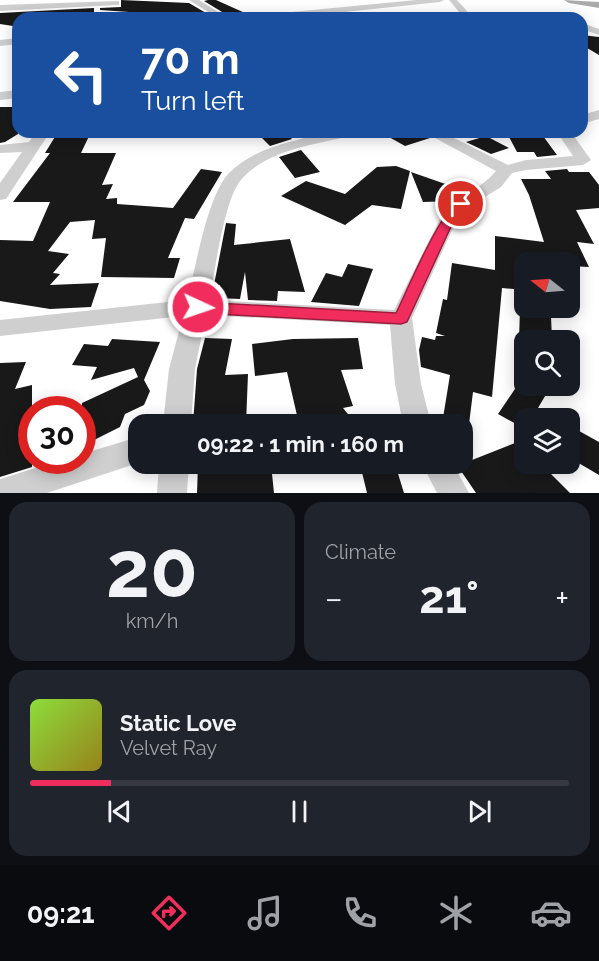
<!DOCTYPE html>
<meta charset="utf-8">
<style>
:root{--surface:#171b24;--page:#20242c;--text:#f1f3f6;--muted:#9ea1a6;--line:#363941;--accent:#f02d5d}
body{margin:0;font-family:Raleway,sans-serif;background:var(--page);color:var(--text);height:100vh;display:flex;flex-direction:column;font-size:22px;white-space:nowrap}
*{box-sizing:border-box;margin:0}
p{font-size:20px;color:var(--muted)}
.icon{flex:none;width:33px;height:33px;fill:none;stroke:currentColor;stroke-width:2;stroke-linecap:round;stroke-linejoin:round}
.map{position:relative;height:493px;overflow:hidden}
.details{display:flex;flex-direction:column;gap:9px;padding:9px;background:#0d0f14;flex:1}
.details>*{flex:none}
.top-card{position:absolute;left:12px;top:12px;width:576px;height:126px;border-radius:18px;box-shadow:0 3px 15px #0003;background:#1a4fa0;color:#fff;overflow:hidden}
.needle{width:39px;rotate:287deg}
.controls{position:absolute;left:514px;top:252px;display:grid;gap:12px}
.controls a{display:grid;place-items:center;width:66px;height:66px;border-radius:12px;background:var(--surface);box-shadow:0 3px 15px #0003;font-size:30px}
.speed{position:absolute;left:18px;top:396px;display:flex;gap:12px;font-size:30px;font-weight:700;text-align:center}
.speed>*{display:grid;place-content:center;width:78px;height:78px;border-radius:50%;background:var(--surface);box-shadow:0 3px 15px #0003;line-height:1}
.speed .limit{border:9px solid #d22;background:#fff;color:#111}
.pin{position:absolute;display:grid;place-items:center;width:51px;height:51px;color:#fff;margin:-26px;border:3px solid #fff;border-radius:50%;box-shadow:0 2px 6px #0007}
.me{position:absolute;width:66px;margin:-33px;rotate:93deg;stroke-linejoin:round;filter:drop-shadow(0 0 4px #0008)}
.turn{display:flex;align-items:center;gap:21px;height:126px;padding:0 30px;font-size:27px}
.turn .icon{width:78px;height:78px;stroke-width:2.5}
.turn b{display:block;font-size:42px;line-height:51px}
.big{font-size:45px;font-weight:700;line-height:1.1}
.details .widget{flex:1;display:flex;flex-direction:column;justify-content:center;gap:9px;min-width:0;padding:0 21px;border-radius:18px;background:var(--page)}
.details .dial{align-items:center;gap:0}
.dial b{font-size:78px;line-height:1}
.song{display:flex;align-items:center;gap:18px}
.cover{width:72px;height:72px;border-radius:9px;background:linear-gradient(135deg,hsl(90 70% 55%),hsl(50 70% 35%))}
.played{height:6px;border-radius:3px;background:linear-gradient(90deg,var(--accent) 15%,var(--line) 15%)}
.keys{display:flex;justify-content:space-around;direction:ltr}
.heat{display:flex;justify-content:space-between;align-items:center;font-size:33px;direction:ltr}
.details .tiles{flex:1;display:grid;gap:9px;grid-template-columns:1fr 1fr}
.widget:last-child{grid-column:span 2}
.trip{position:absolute;left:128px;top:414px;width:345px;height:60px;border-radius:18px;background:var(--surface);box-shadow:0 3px 15px #0003;font-weight:700;line-height:60px;text-align:center}
.dock{display:flex;height:96px;justify-content:space-around;align-items:center;background:#090b0e;color:var(--muted)}
.dock .icon{width:42px;height:42px}
.dock .current{color:var(--accent)}
.dock b{font-size:27px;color:var(--text)}
.map>svg:first-child{display:block}
</style>
<div class="map">
<svg width="599" height="493" viewBox="0 0 599 493">
<rect width="100%" height="100%" fill="#fff"/>
<path fill="#191919" d="M121 0 189 3 211 16 122 18 129 12 100 10V8L121 7Z
M208 0H216L245 13 227 15 204 1Z
M94 8V12L55 15 56 18H18V24L13 26 0 24V13Z
M582 35 599 37V55L582 45Z
M0 107H18V134L5 142 0 143Z
M58 132H91L81 153H116L102 185 113 184 106 199 117 198V204L173 208 201 169 222 172 194 219 185 218 168 258H180L174 278 101 277 106 238 92 239 95 220 70 222 48 251 69 254 53 273 60 274 50 285 99 283 91 307 50 309 0 301V240L33 241 50 202H13L50 153H45Z
M256 132H286L292 139 270 146Z
M380 132H422L430 138 405 146Z
M508 135 543 136 557 155 537 157 534 152H517Z
M486 136 509 148 491 154 466 142Z
M301 150 320 172 295 178 279 157Z
M396 166 410 171 401 209 372 205 345 225 281 196 306 181 345 194 377 167Z
M567 169 569 172H589L599 185V208L576 210 594 244 577 242 589 267 570 266V262H525V290L502 288 492 397 473 392 469 424H442L450 375 421 367 419 350 422 337 435 340 436 336H445L436 333 443 299 447 300 452 263 495 270V236L544 242 529 195 521 179H551L545 171Z
M411 172 454 187 459 197 453 201 423 202Z
M226 223 236 224 234 245 290 239 305 292 278 291 277 301 248 300 245 272 240 299 217 298 220 285H214Z
M348 264 373 269 359 306 311 302 326 273 342 277Z
M520 309 551 316 552 340H519Z
M205 338 232 339 225 375 248 374 246 424H193L197 369Z
M358 338 363 369 341 370 353 406 343 408 356 424H299L287 372 255 376 252 344 293 339Z
M112 339 160 342 144 380 150 391 144 405 125 414 120 427 82 446V403L138 377 134 368 91 380 97 367 72 365 84 344 108 346Z
M26 362 15 389 32 385V467L0 477V363Z
M517 386H551L538 408 557 418H525V429L498 414Z
M570 426 599 442V475L570 458Z
M525 439V464H541L570 493H476L461 471 467 462Z
M198 464H271L274 493H197Z
M360 464H395L404 493H367Z"/>
<g fill="none" stroke-linecap="round" stroke-linejoin="round">
<path fill="#cfcfcf" fill-rule="evenodd" d="M189 0H199L228 18H218Z
M416 0H444L440 2 287 18H257L261 15Z
M449 0H457L473 18H464Z
M119 1V5H116L0 11V5Z
M582 23 599 29V35L582 29Z
M18 38V44L0 46V40Z
M18 90V98L0 100V92Z
M599 110V119L582 124V115Z
M36 132H50L6 199 0 200V183L22 152 0 153V145L29 142Z
M331 132H357L355 135C318 144 267 149 241 180 224 199 215 273 209 300L394 310 443 213C459 196 481 189 496 171L424 132H442L508 165 526 160 573 156 557 132H571L591 160 583 165 526 170 512 173 501 187 467 208 457 219 412 318 421 384 431 424H403L395 384 390 325 206 315 195 369 191 424H163L169 369 183 316 0 336V320L187 300C196 268 207 196 229 173 254 147 297 140 331 132Z
M138 437V463L47 493H0V479L61 460H82V454Z
M159 464H189L187 493H157Z
M422 464H453L469 493H437Z"/>
<path fill="#aaa" fill-rule="evenodd" d="M564 0 599 2V8L569 3Z"/>
</g>
<path fill="#f02d5d" stroke="#9c1d3c" stroke-width="1.5" d="M461 200 467 204 455 218 407 322 401 324 198 313 192 311 190 307 192 303 198 302 396 313C407 291 442 206 461 200Z"/>
</svg>
<div class="controls">
<a><svg class="needle" viewBox="-14 -14 28 28"><path d="M0-13l5 13h-10z" fill="#e53935"/><path d="M0 13l5-13h-10z" fill="#9ea1a6"/></svg></a>
<a><svg class="icon" aria-label="search" viewBox="0 0 24 24"><circle cx="10" cy="10" r="6"/><path d="M15 15l6 6"/></svg></a>
<a><svg class="icon" aria-label="layers" viewBox="0 0 24 24"><path d="M12 4l9 5-9 5-9-5zM3 14l9 5 9-5"/></svg></a>
</div>
<div class="speed"><div class="limit">30</div></div>
<div class="pin" style="left:461px;top:204px;background:#d93025"><svg class="icon" aria-label="arrive" viewBox="0 0 24 24"><path d="M6 21V4h12l-3 4 3 4H6"/></svg></div>
<svg class="me" style="left:198px;top:307px" viewBox="-20 -20 40 40"><circle r="17" fill="#f02d5d" stroke="#fff" stroke-width="3"/><path d="M0-11L8 9 0 5-8 9z" fill="#fff"/></svg>
<div class="trip">09:22 · 1 min · 160 m</div>
<div class="top-card">
<div class="turn"><svg class="icon" aria-label="left" viewBox="0 0 24 24"><path d="M17 20v-9H6M10 6l-5 5 5 5"/></svg><div><b>70 m</b>Turn left</div></div>
</div>
</div>
<section class="details">
<div class="tiles">
<div class="widget dial"><b>20</b><p>km/h</p></div>
<div class="widget"><p>Climate</p>
<div class="heat"><a>−</a><b class="big">21°</b><a>+</a></div>
</div>
<div class="widget">
<div class="song"><i class="cover"></i><div><b>Static Love</b><p>Velvet Ray</p></div></div>
<div class="played"></div>
<div class="keys"><svg class="icon" aria-label="previous" viewBox="0 0 24 24"><path d="M18 5L8 12l10 7zM5 5v14"/></svg><svg class="icon" aria-label="pause" viewBox="0 0 24 24"><path d="M8 5v14M16 5v14"/></svg><svg class="icon" aria-label="next" viewBox="0 0 24 24"><path d="M6 5l10 7-10 7zM19 5v14"/></svg></div>
</div>
</div>
</section>
<nav class="dock">
<b>09:21</b>
<svg class="icon current" aria-label="directions" viewBox="0 0 24 24"><path d="M12 3l9 9-9 9-9-9zM9 14v-3h6M13 9l2 2-2 2"/></svg>
<svg class="icon" aria-label="music" viewBox="0 0 24 24"><path d="M9 18V5l10-2v13"/><circle cx="6" cy="18" r="3"/><circle cx="16" cy="16" r="3"/></svg>
<svg class="icon" aria-label="phone" viewBox="0 0 24 24"><path d="M5 4h4l2 5-3 2q2 4 5 5l2-3 5 2v4C11 20 4 13 5 4z"/></svg>
<svg class="icon" aria-label="climate" viewBox="0 0 24 24"><path d="M12 3v18M4 7l16 10M4 17L20 7"/></svg>
<svg class="icon" aria-label="car" viewBox="0 0 24 24"><path d="M5 17H2v-5l4-1 3-4h7l3 4 3 1v5h-3M9 17h6M6 11h13"/><circle cx="7" cy="17" r="2"/><circle cx="17" cy="17" r="2"/></svg>
</nav>
